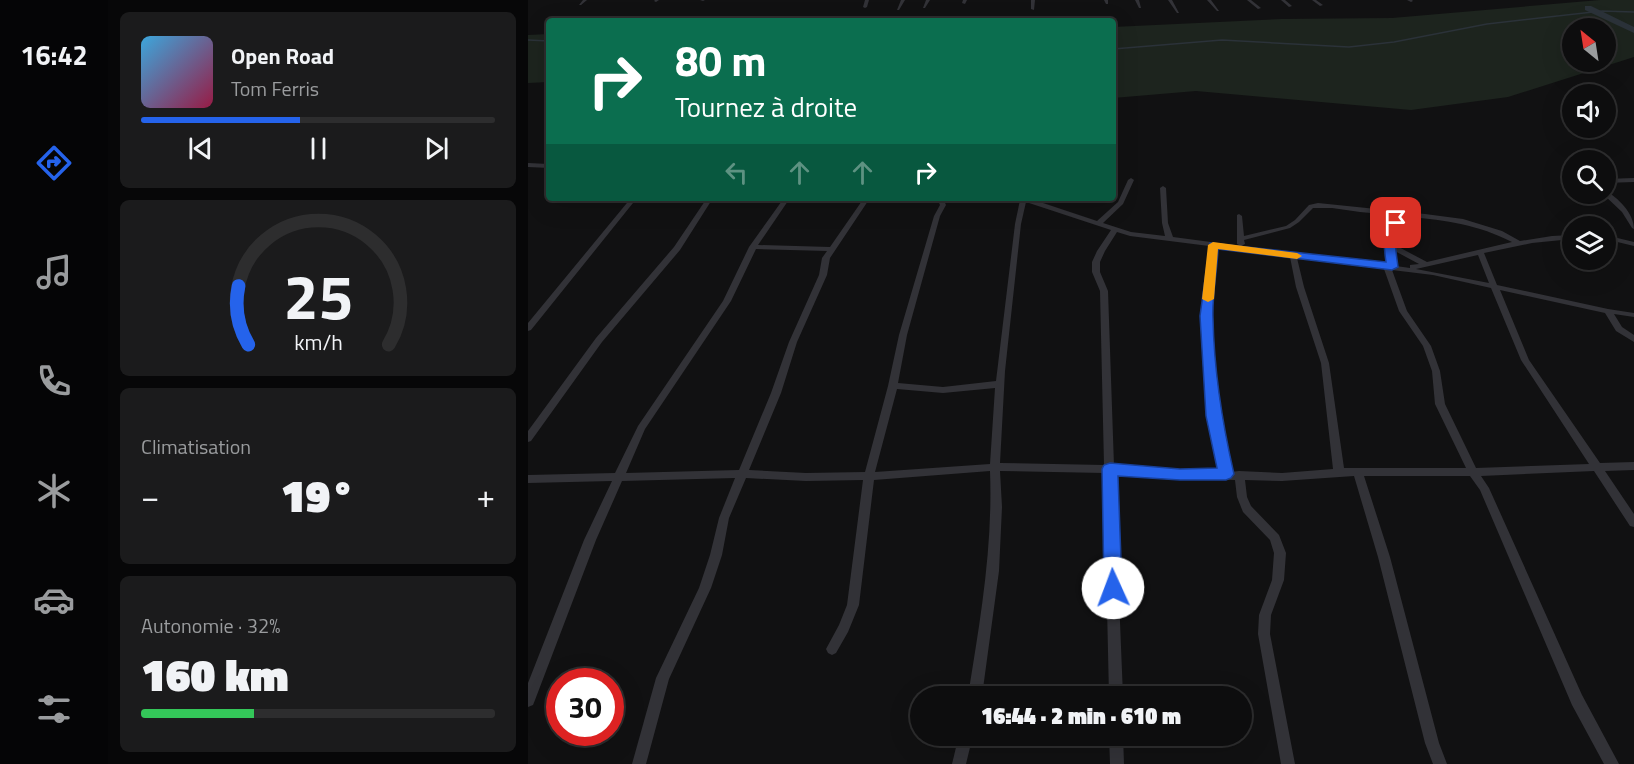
<!DOCTYPE html>
<html lang="fr">
<meta charset="utf-8">
<style>
:root{--surface:#0d0d0e;--page:#1b1b1c;--text:#f1f3f6;--muted:#9a9c9e;--line:#2d2d2e;--accent:#2563eb}
body{margin:0;font-family:"Titillium Web",sans-serif;background:var(--page);color:var(--text);height:100vh;display:flex;flex-direction:column;font-size:22px;white-space:nowrap}
*{box-sizing:border-box;margin:0}
p{font-size:20px;color:var(--muted)}
.icon{flex:none;width:33px;height:33px;fill:none;stroke:currentColor;stroke-width:2;stroke-linecap:round;stroke-linejoin:round}
.map{position:relative;flex:1;overflow:hidden}
.sheet{display:flex;flex-direction:column;gap:12px;padding:12px;background:#070708;width:420px}
.sheet>*{flex:none}
.hud{position:absolute;left:18px;top:18px;width:570px;height:183px;border-radius:6px;box-shadow:0 6px 24px #0002,0 0 0 2px var(--line);background:#0b6e4f;color:#fff;overflow:hidden}
.needle{width:39px;rotate:330deg}
.buttons{position:absolute;left:1034px;top:18px;display:grid;gap:12px}
.buttons a{display:grid;place-items:center;width:54px;height:54px;border-radius:50%;background:var(--surface);box-shadow:0 6px 24px #0002,0 0 0 2px var(--line);font-size:30px}
.speed{position:absolute;left:18px;top:668px;display:flex;gap:12px;font-size:30px;font-weight:700;text-align:center}
.speed>*{display:grid;place-content:center;width:78px;height:78px;border-radius:50%;background:var(--surface);box-shadow:0 6px 24px #0002,0 0 0 2px var(--line);line-height:1}
.speed .limit{border:9px solid #d22;background:#fff;color:#111}
.pin{position:absolute;display:grid;place-items:center;width:51px;height:51px;color:#fff;margin:-26px;border-radius:12px;box-shadow:0 3px 9px #0006}
.me{position:absolute;width:66px;margin:-33px;rotate:358deg;stroke-linejoin:round;filter:drop-shadow(0 0 4px #0008)}
.turn{display:flex;align-items:center;gap:21px;height:126px;padding:0 30px;font-size:27px}
.turn .icon{width:78px;height:78px;stroke-width:2.5}
.turn b{display:block;font-size:42px;line-height:51px}
.lanes{display:flex;align-items:center;height:57px;padding:0 30px;background:#0003;justify-content:center;gap:30px;direction:ltr}
.lanes .off{opacity:.35}
.big{font-size:45px;font-weight:800;line-height:1.1}
.sheet .card{flex:1;display:flex;flex-direction:column;justify-content:center;gap:9px;min-width:0;padding:0 21px;border-radius:9px;background:var(--page)}
.sheet .dial{align-items:center;gap:0}
.dial svg{height:156px;overflow:visible;fill:none;stroke:var(--line);stroke-width:7;stroke-linecap:round;text-anchor:middle}
.dial text{fill:var(--text);stroke:none}
.song{display:flex;align-items:center;gap:18px}
.cover{width:72px;height:72px;border-radius:9px;background:linear-gradient(135deg,hsl(200 70% 55%),hsl(340 70% 35%))}
.played{height:6px;border-radius:3px;background:linear-gradient(90deg,var(--accent) 45%,var(--line) 45%)}
.keys{display:flex;justify-content:space-around;direction:ltr}
.heat{display:flex;justify-content:space-between;align-items:center;font-size:33px;direction:ltr}
.charge{height:9px;border-radius:4px;background:linear-gradient(90deg,#34c759 32%,var(--line) 0)}
.trip{position:absolute;left:382px;top:686px;width:342px;height:60px;border-radius:30px;background:var(--surface);box-shadow:0 6px 24px #0002,0 0 0 2px var(--line);font-weight:800;line-height:60px;text-align:center}
main{display:flex;flex:1;min-height:0}
.tab-bar{display:flex;flex-direction:column;width:108px;justify-content:space-around;align-items:center;background:#050506;color:var(--muted)}
.tab-bar .icon{width:42px;height:42px}
.tab-bar .current{color:var(--accent)}
.tab-bar b{font-size:27px;color:var(--text)}
.map>svg:first-child{display:block}
</style>
<main>
<nav class="tab-bar">
<b>16:42</b>
<svg class="icon current" aria-label="directions" viewBox="0 0 24 24"><path d="M12 3l9 9-9 9-9-9zM9 14v-3h6M13 9l2 2-2 2"/></svg>
<svg class="icon" aria-label="music" viewBox="0 0 24 24"><path d="M9 18V5l10-2v13"/><circle cx="6" cy="18" r="3"/><circle cx="16" cy="16" r="3"/></svg>
<svg class="icon" aria-label="phone" viewBox="0 0 24 24"><path d="M5 4h4l2 5-3 2q2 4 5 5l2-3 5 2v4C11 20 4 13 5 4z"/></svg>
<svg class="icon" aria-label="climate" viewBox="0 0 24 24"><path d="M12 3v18M4 7l16 10M4 17L20 7"/></svg>
<svg class="icon" aria-label="car" viewBox="0 0 24 24"><path d="M5 17H2v-5l4-1 3-4h7l3 4 3 1v5h-3M9 17h6M6 11h13"/><circle cx="7" cy="17" r="2"/><circle cx="17" cy="17" r="2"/></svg>
<svg class="icon" aria-label="filters" viewBox="0 0 24 24"><path d="M4 7h16M4 17h16"/><circle cx="9" cy="7" r="2"/><circle cx="15" cy="17" r="2"/></svg>
</nav>
<section class="sheet">
<div class="card">
<div class="song"><i class="cover"></i><div><b>Open Road</b><p>Tom Ferris</p></div></div>
<div class="played"></div>
<div class="keys"><svg class="icon" aria-label="previous" viewBox="0 0 24 24"><path d="M18 5L8 12l10 7zM5 5v14"/></svg><svg class="icon" aria-label="pause" viewBox="0 0 24 24"><path d="M8 5v14M16 5v14"/></svg><svg class="icon" aria-label="next" viewBox="0 0 24 24"><path d="M6 5l10 7-10 7zM19 5v14"/></svg></div>
</div>
<div class="card dial"><svg viewBox="0 0 100 80">
<path d="M14 69A42 42 0 1 1 86 69"/>
<path d="M14 69A42 42 0 0 1 9 39" stroke="#2563eb"/>
<text x="50" y="56" font-size="32" font-weight="700">25</text>
<text x="50" y="72" font-size="11">km/h</text>
</svg></div>
<div class="card"><p>Climatisation</p>
<div class="heat"><a>−</a><b class="big">19°</b><a>+</a></div>
</div>
<div class="card"><p>Autonomie · 32%</p><b class="big">160 km</b><div class="charge"></div></div>
</section>
<div class="map">
<svg width="1106" height="764" viewBox="0 0 1106 764">
<rect width="100%" height="100%" fill="#111112"/>
<path fill="#1d241e" fill-rule="evenodd" d="M1072 0H1106V57L980 97 883 110 668 91 585 98V27L754 19 864 18ZM1044 28H1077V62H1044Z
M21 34V82L0 83V35Z"/>
<g fill="none" stroke-linecap="round" stroke-linejoin="round">
<path stroke="#2b3239" stroke-width="1.5" d="M0 40 21 41
M585 49 694 40 821 47 866 42 959 24 1074 11 1106 12"/>
<path fill="#2b3239" fill-rule="evenodd" d="M1057 6H1063L1106 27V33L1057 10Z"/>
<path fill="#323237" fill-rule="evenodd" d="M55 0H59L53 5H51Z
M127 0H131L128 2 126 1Z
M172 0H177L175 1Z
M337 0H341L339 7 337 8 335 7Z
M373 0H377L371 10H369Z
M398 0H402L397 8H395Z
M435 0H439L437 4 434 3Z
M503 0H507L506 10 503 9Z
M576 0H580V4H578Z
M607 0H611L613 8H611Z
M640 0H644L651 13H649Z
M679 0H683L691 11H689Z
M719 0H723L733 8 730 9Z
M753 0H757L764 6 761 7Z
M784 0H788L795 5 792 6Z
M879 0H884L885 1 883 2Z
M0 163 21 164V168L0 167Z
M603 178 606 180 595 204 575 223 603 232 637 236 634 223 632 188 635 186 638 188 640 223 645 237 713 246 709 244V215L711 214 714 216 716 236 758 226 767 220 781 205 790 203 897 214 935 219 974 231 992 241 1024 236 1044 235V239L1004 243 956 253 969 285 1080 309 1106 313V317L1086 314 1094 327 1106 335V342L1088 331 1077 313 972 290 1001 360 1072 463 1106 462V470L1077 471 1106 514V527L1102 526 1066 471 953 476 961 488 1054 695 1091 764H1076L1044 705 952 490 942 476H836L862 557 911 743 919 764H905L897 743 850 557 826 476 754 481 717 480 719 497 723 506 751 535 758 553 756 580 743 615 742 634 767 764H753L730 634 731 615 744 580 746 553 742 540 715 512 709 497 707 480 652 479 586 473 595 696H581L576 473 472 471 474 507 471 571 454 696H440C452 621 465 548 462 471L346 480 331 605 320 632 308 653 304 655 300 653 298 649 311 625 319 605 335 480 278 481 218 478 201 518 194 555 183 588 141 679 118 764H104L128 678 171 588 182 555 191 518 207 478 94 481 68 540 7 700 5 705 0 707V683L56 540 84 481 0 483V475L87 473 110 426 195 301 221 247 256 198H262L230 245 302 247 336 198H342L302 258 299 275 269 342 253 393 221 470 278 473 337 472 360 386 371 335 406 216 412 205 409 198H415L418 205 412 216 379 335 370 383 415 387 468 381 487 224 492 200 491 198H500L569 221 590 202 600 180ZM498 202 583 230 569 251 564 262V272L572 291 576 465 472 463 477 371 493 224ZM785 208H804L832 212 874 216C858 230 857 244 860 264L713 246 717 244 716 240 762 228 771 222ZM881 217C918 220 951 225 984 242L899 262 865 244C866 232 872 225 881 217ZM589 232 602 236 681 246C672 324 677 395 692 472L652 471 586 466 580 291 572 272V262L577 251ZM688 247 762 257 768 287 793 363 805 469 754 473 711 471 703 472C687 396 680 325 688 247ZM228 249 299 251 294 258 291 275 261 342 243 393 211 470 98 473 117 429 203 301ZM865 250 891 264 882 265V268L868 266ZM950 255 961 283 888 269ZM769 258 856 269 871 311 895 346 904 371 907 404 938 468H816L801 363 776 287ZM864 270 905 275 963 288 993 360 1061 464 948 468 917 404 912 371 903 346 879 311ZM467 388 462 464 347 472 369 389 415 393Z
M1106 178V182L1077 183V179Z
M1077 190C1090 198 1106 213 1106 229L1104 228 1094 212 1075 194H1077Z
M103 198H109L3 330 0 331V323Z
M179 198H185L152 250 74 342 3 441 0 442V431L68 338 146 247Z
M1077 235 1106 242V246L1077 239Z
M431 735H445L438 764H424Z
M581 735H595L596 764H582Z"/>
</g>
<path fill="#2563eb" stroke="#184099" stroke-width="1.5" d="M868 220 874 223C864 237 868 250 870 267L864 270 690 249C689 272 684 295 685 318 686 371 694 422 706 474L703 478 698 480H652L590 476 594 588 591 593 585 596 579 593 576 588 574 469 576 465 582 463 652 469 689 468 678 416 672 316 682 243 858 262C856 247 852 228 868 220Z"/>
<path fill="#f59e0b" d="M685 242 769 253 774 256 769 259 690 249 686 299 680 302 674 299 680 245Z"/>
</svg>
<div class="buttons">
<a><svg class="needle" viewBox="-14 -14 28 28"><path d="M0-13l5 13h-10z" fill="#e53935"/><path d="M0 13l5-13h-10z" fill="#9a9c9e"/></svg></a>
<a><svg class="icon" aria-label="sound" viewBox="0 0 24 24"><path d="M4 9h4l5-4v14l-5-4H4zM17 9q2 3 0 6"/></svg></a>
<a><svg class="icon" aria-label="search" viewBox="0 0 24 24"><circle cx="10" cy="10" r="6"/><path d="M15 15l6 6"/></svg></a>
<a><svg class="icon" aria-label="layers" viewBox="0 0 24 24"><path d="M12 4l9 5-9 5-9-5zM3 14l9 5 9-5"/></svg></a>
</div>
<div class="speed"><div class="limit">30</div></div>
<div class="pin" style="left:868px;top:223px;background:#d93025"><svg class="icon" aria-label="arrive" viewBox="0 0 24 24"><path d="M6 21V4h12l-3 4 3 4H6"/></svg></div>
<svg class="me" style="left:585px;top:588px" viewBox="-20 -20 40 40"><circle r="19" fill="#fff"/><path d="M0-13L10 11 0 6-10 11z" fill="#2563eb"/></svg>
<div class="trip">16:44 · 2 min · 610 m</div>
<div class="hud">
<div class="turn"><svg class="icon" aria-label="right" viewBox="0 0 24 24"><path d="M7 20v-9h11M14 6l5 5-5 5"/></svg><div><b>80 m</b>Tournez à droite</div></div>
<div class="lanes"><svg class="icon off" aria-label="left" viewBox="0 0 24 24"><path d="M17 20v-9H6M10 6l-5 5 5 5"/></svg><svg class="icon off" aria-label="ahead" viewBox="0 0 24 24"><path d="M12 20V5M6 11l6-6 6 6"/></svg><svg class="icon off" aria-label="ahead" viewBox="0 0 24 24"><path d="M12 20V5M6 11l6-6 6 6"/></svg><svg class="icon" aria-label="right" viewBox="0 0 24 24"><path d="M7 20v-9h11M14 6l5 5-5 5"/></svg></div>
</div>
</div>
</main>
